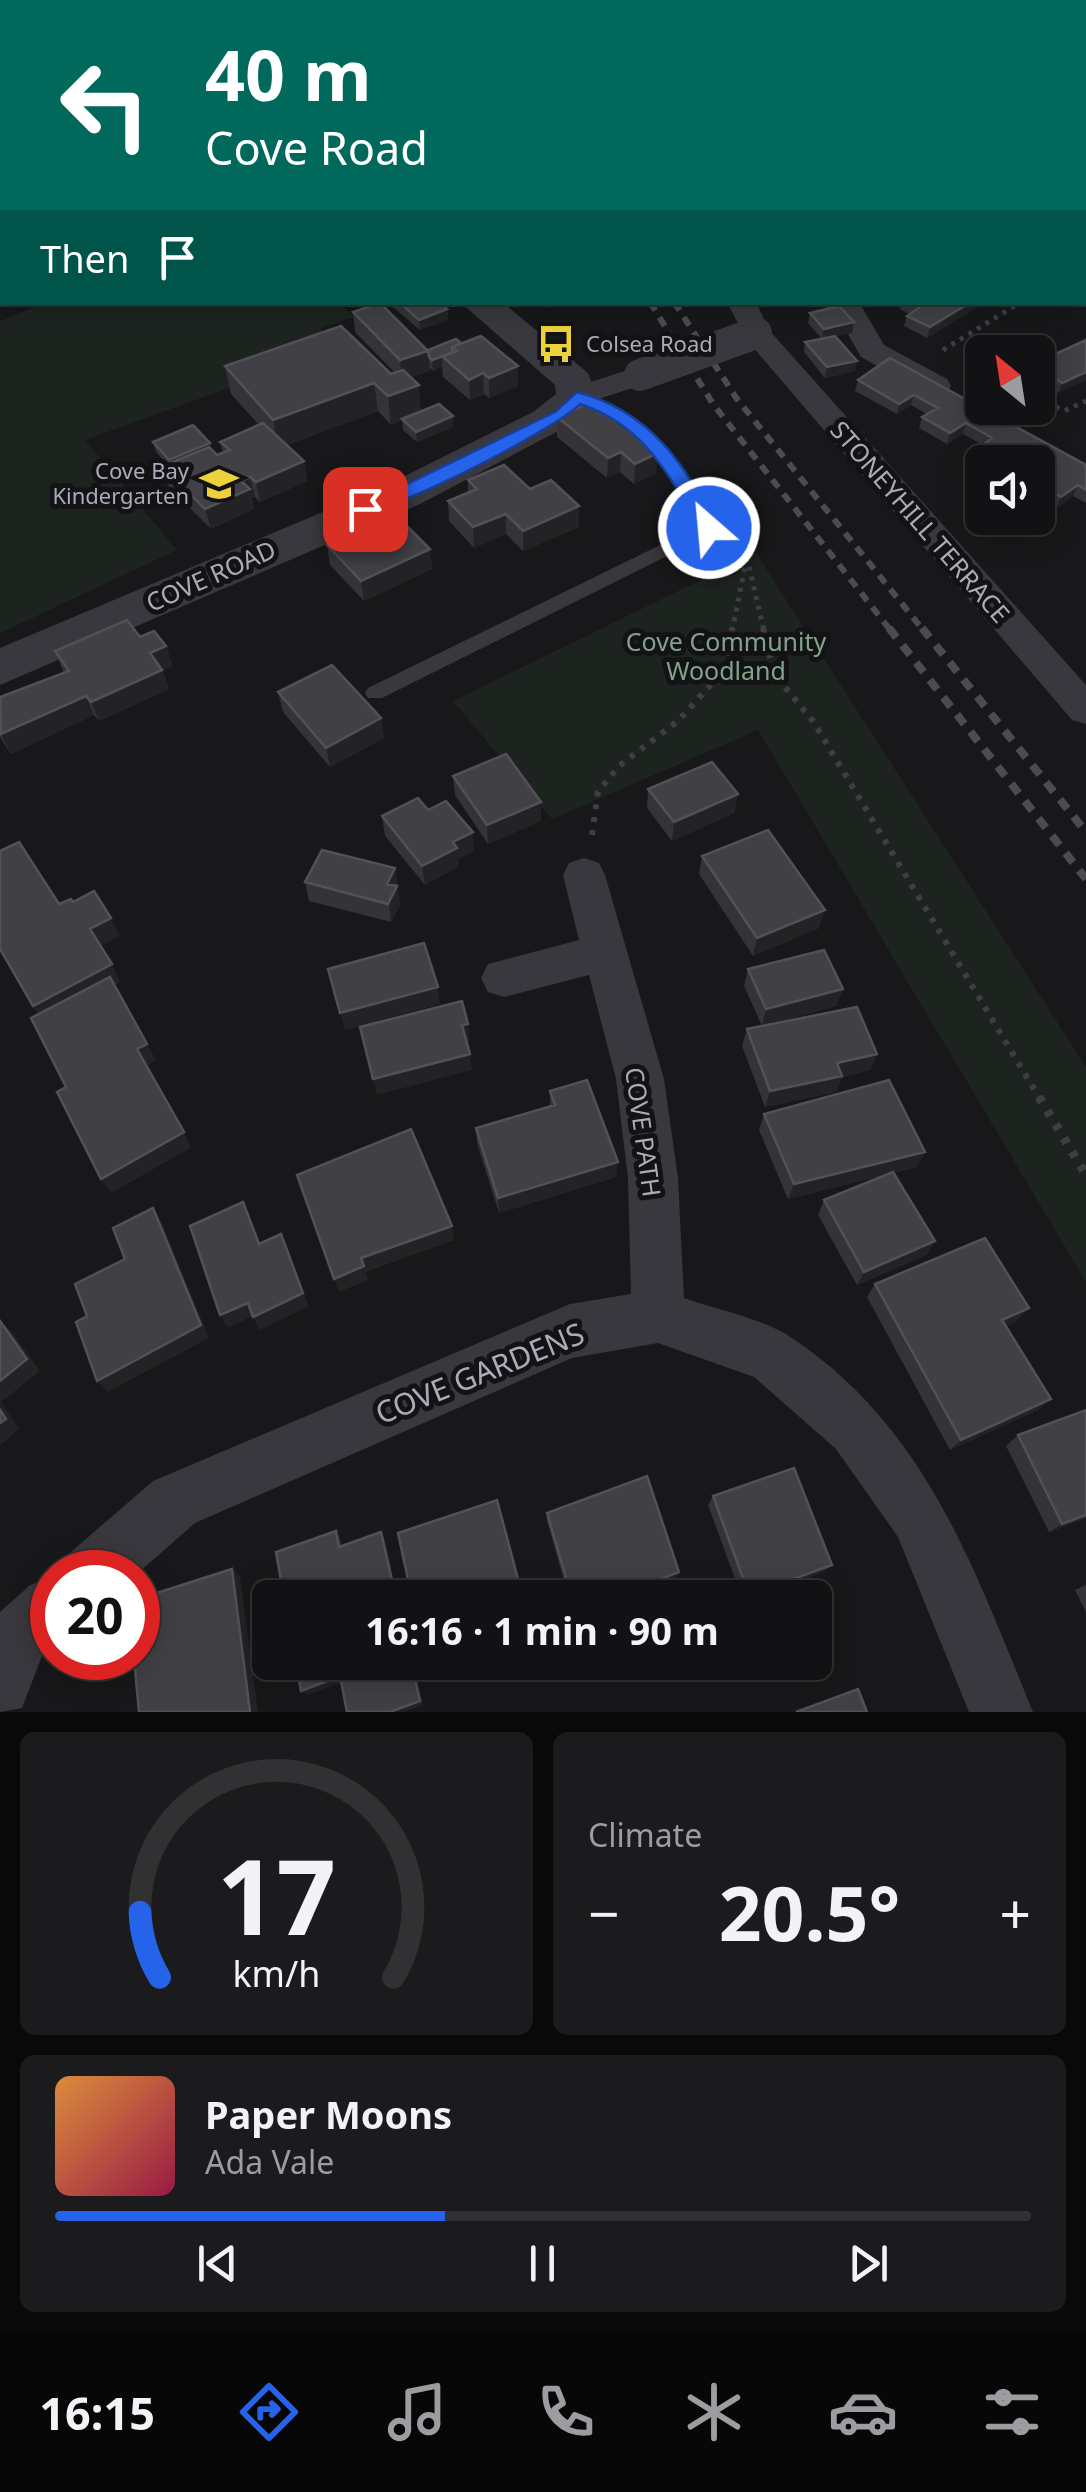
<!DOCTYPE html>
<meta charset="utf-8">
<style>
:root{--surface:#121113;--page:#1b1a1c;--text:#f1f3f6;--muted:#9c9da0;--line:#313133;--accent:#2563eb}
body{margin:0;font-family:"Noto Sans",sans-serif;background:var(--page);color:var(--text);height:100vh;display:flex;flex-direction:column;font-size:38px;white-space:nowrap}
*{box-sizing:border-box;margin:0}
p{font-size:32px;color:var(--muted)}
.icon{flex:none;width:55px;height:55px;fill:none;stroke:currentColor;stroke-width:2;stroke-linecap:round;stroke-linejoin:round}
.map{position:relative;height:1712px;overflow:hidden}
.details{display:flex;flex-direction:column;gap:20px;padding:20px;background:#0a090a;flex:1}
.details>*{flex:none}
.banner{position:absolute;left:0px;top:0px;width:1088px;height:305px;box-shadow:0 5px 25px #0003,0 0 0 2px var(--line);background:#00695c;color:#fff;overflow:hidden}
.needle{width:65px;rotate:330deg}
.buttons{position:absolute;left:965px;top:335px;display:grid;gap:20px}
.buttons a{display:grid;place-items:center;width:90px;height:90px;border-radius:15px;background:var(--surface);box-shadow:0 5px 25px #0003,0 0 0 2px var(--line);font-size:50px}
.speed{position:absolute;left:30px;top:1550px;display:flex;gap:20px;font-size:50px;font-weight:700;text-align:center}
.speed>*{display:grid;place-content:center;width:130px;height:130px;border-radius:50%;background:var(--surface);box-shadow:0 5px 25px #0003,0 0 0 2px var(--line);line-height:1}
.speed .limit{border:15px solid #d22;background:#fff;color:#111}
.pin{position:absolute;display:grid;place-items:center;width:85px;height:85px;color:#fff;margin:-42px;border-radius:20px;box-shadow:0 5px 15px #0006}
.me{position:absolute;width:110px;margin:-55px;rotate:333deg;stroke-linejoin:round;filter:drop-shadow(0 0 8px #0008)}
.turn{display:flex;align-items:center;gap:35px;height:210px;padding:0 40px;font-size:45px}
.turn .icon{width:130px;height:130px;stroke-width:2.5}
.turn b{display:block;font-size:70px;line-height:85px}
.then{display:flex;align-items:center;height:95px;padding:0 40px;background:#0003;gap:20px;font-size:38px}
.big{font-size:75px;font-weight:700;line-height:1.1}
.details .widget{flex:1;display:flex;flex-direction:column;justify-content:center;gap:15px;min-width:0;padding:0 35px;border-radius:15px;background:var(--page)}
.details .dial{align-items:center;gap:0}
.dial svg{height:260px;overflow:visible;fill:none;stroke:var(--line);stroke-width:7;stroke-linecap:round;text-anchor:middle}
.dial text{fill:var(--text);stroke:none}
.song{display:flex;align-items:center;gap:30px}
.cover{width:120px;height:120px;border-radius:15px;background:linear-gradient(135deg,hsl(30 70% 55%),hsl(340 70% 35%))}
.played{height:10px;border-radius:5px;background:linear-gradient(90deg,var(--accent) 40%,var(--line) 40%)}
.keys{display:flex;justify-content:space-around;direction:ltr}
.heat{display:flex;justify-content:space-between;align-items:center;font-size:55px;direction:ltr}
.details .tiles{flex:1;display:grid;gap:20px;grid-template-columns:1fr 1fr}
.widget:last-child{grid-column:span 2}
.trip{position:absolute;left:252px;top:1580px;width:580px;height:100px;border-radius:15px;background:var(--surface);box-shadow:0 5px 25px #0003,0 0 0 2px var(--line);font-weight:700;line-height:100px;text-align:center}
.tabs{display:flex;height:160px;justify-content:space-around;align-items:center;background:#070708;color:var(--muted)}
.tabs .icon{width:70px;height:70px}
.tabs .on{color:var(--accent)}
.tabs b{font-size:45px;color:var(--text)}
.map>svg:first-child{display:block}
</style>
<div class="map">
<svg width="1086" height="1712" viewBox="0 0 1086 1712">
<rect width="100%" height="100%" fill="#181719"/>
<path fill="#1d2420" d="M47 302 339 303 355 317 320 328 337 349 85 440 177 550 0 633V321Z
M756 553 1086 1067V1282L758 730 552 819 453 701Z"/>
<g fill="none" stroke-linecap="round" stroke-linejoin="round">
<path stroke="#2e333d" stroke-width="15" d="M800 2 808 0"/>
<path stroke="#3e3f45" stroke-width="4" stroke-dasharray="2.5 4" stroke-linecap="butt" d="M739 0 743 2"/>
<path stroke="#3e3f45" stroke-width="5" stroke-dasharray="4 6" stroke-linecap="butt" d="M943 350 1021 302
M1038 398 1064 411 1086 401
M747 557 764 631
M732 631 747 557 733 546"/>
<path stroke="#3e3f45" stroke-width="6" stroke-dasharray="5 8" stroke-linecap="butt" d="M763 628 774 674 813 721 1040 1099
M592 835 598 792 619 766 679 720 724 670 732 628"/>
<path stroke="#3e3f45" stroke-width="9" stroke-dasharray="6 10" stroke-linecap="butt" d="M1039 1097 1086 1175"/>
<path fill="#39383e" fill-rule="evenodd" d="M580 393C651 412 686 466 718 528L715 532 382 698H368L365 693 368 688 699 526C670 469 638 421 574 402V394Z"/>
<path fill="#39383e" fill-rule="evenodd" d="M355 0H379L381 2H357Z
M537 0H559L560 2H539Z
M727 302H756L769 330 1086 685V724L1072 720 746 339Z
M830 302H859L884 345 947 379 951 386 947 393H925L861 357Z
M640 366 655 375 651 382 577 406 561 397 566 390Z
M584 858 599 863 605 875 664 1079 678 1178 684 1298C718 1310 762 1318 792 1338 927 1428 974 1569 1033 1712H969L898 1537 836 1449 754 1377 658 1343 572 1358 195 1523 138 1573 63 1572 72 1551 153 1481 570 1304 631 1294 628 1178 616 1079 589 975 504 997 488 992 481 978 488 964 579 940 563 875 569 863Z
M52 1577V1647L42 1656 22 1708 0 1712V1612L30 1585Z"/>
<path fill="#39383e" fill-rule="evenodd" d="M84 0H114L115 2H86Z
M460 302H502L588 373 597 397 562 429 420 504 0 685V648L389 484 533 412 556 394 555 385Z"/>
<path stroke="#4b4c53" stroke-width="6" stroke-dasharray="10 8" stroke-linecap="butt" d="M650 302 713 404 891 631
M674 302 737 399 924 631"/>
<path stroke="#4b4c53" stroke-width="8" stroke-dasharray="12 10" stroke-linecap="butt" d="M889 628 1086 879
M922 628 1086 832"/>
<path stroke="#39383e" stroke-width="32" d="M640 375 756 333"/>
</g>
<path fill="#343337" d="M840 0H886L878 2H845Z
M439 302 447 309 448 320 420 330 388 303Z
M902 302H985L927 338 904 326 907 316 909 314 900 309Z
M353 312 428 350 456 339 518 386 489 398 484 394 470 400 443 377 442 367 433 371 430 368V371L411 377 421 412 453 416V427L417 442 403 430 402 420 391 425 378 411 287 445 304 461 307 481 260 502 255 497 252 498 254 509 211 529 169 487 163 466 167 465 156 452 153 442 212 450 217 455 223 453 220 442 259 425 231 394 225 366 391 374 395 373 355 332Z
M810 313 852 333 836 336 855 371 825 378 804 352 805 342 822 339 808 323Z
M1086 340V380L1058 393 1038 380V362Z
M890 358 1086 465V503L1073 496 1057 508 1038 497V462H982V473L969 465 972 454 983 445 963 434 947 444 919 428 922 417 927 414 911 405 897 414 855 391 858 380Z
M557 417 648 446 656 473 634 484 620 472 607 478 557 437Z
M468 480 530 489 579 527 523 551 506 534 474 548 449 521 448 501 468 493Z
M373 536 430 549 432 569 364 601 330 565 327 545Z
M140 637 173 666 163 671 169 689 99 721 94 715 11 754 0 737V697L64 673 55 651Z
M278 692 381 718 384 738 330 767 283 712Z
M453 776 541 802V821L488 844 455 795Z
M648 789 738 794 734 813 672 841 647 808Z
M428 810 474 851 458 859 459 866 425 885 385 836 382 816Z
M702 856 819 928 753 956 699 874Z
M395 868 400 905 391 922 309 901 305 882Z
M748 969 837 1006 764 1025 877 1054 870 1070 842 1077 836 1092 765 1107 742 1046 747 1029 762 1026 744 986Z
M550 1091 616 1177 499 1213 477 1143 476 1128 550 1107Z
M764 1114 925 1152 917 1167 893 1173 935 1241 926 1255 857 1285 818 1215 824 1200 885 1175 788 1199 759 1130Z
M875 1284 1017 1321 1006 1326 1038 1410 950 1450 867 1297Z
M1086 1410V1518L1049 1532 1006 1446 1018 1435Z
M713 1496 824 1572 754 1598H742L708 1505Z
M547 1513 679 1572 676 1579 627 1598H569L547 1521Z
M1086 1585V1612L1075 1590Z"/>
<path fill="#232225" d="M163 0H185L176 2H164Z
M859 0H886L878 2H859Z
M2 53V73L0 74V54Z
M0 97H2V137L0 138Z
M2 146V167L0 168V147Z
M545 302H560L545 308Z
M971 302H985L927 338 930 327Z
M447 309 448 320 420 330 419 320Z
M854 322 852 333 822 339 824 329Z
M428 351 430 371 402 380 400 360Z
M442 357V367L433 371 432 360Z
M857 361 855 371 825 378 827 367Z
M518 366V386L489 398V378Z
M1086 372V380L1058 393 1062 383Z
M483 373 484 394 470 400 469 380Z
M374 383 378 411 279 448 273 420Z
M419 385 421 413 391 425 388 396Z
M914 395 911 405 897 414 899 404Z
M453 416V427L417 442 416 432Z
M966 423 963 434 947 444 950 433Z
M649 438 648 458 658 453 656 473 634 484 635 464 642 441Z
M210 443 213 454 172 470 169 460Z
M621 452 620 472 607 478 608 458Z
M304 461 307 481 260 502 256 482Z
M250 477 255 497 252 498 254 509 211 529 205 509 241 481Z
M1078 485 1073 496 1057 508 1061 497Z
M579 506V527L523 551V531Z
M506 514V534L474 548 473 527Z
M430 549 432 569 364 601 361 581Z
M166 646 173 666 163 671 169 689 99 721 91 702 150 653Z
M86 696 94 715 11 754 1 734Z
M381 718 384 738 330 767 326 748Z
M738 794 734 813 672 841 674 822Z
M541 802V821L488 844 487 825Z
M473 832 474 851 458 859 459 866 425 885 422 866 453 842Z
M395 868 400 905 391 922 387 884Z
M825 910 819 928 753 956 757 938Z
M111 918 120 936 99 947 90 929Z
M112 964 120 982 44 1023 33 1006Z
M438 987 440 1004 345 1030 340 1013Z
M843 989 837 1006 762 1026 766 1009Z
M468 1024 470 1041 463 1042 462 1025Z
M147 1044 156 1060 146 1066 137 1049Z
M470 1054 472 1070 377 1095 373 1079Z
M877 1054 870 1070 842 1077 836 1092 765 1107 770 1091 837 1063Z
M184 1132 191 1148 111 1193 101 1179Z
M925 1152 917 1167 788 1199 794 1184Z
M618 1162 616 1177 499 1213 498 1198Z
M153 1208 162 1223 209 1338 108 1392 97 1381Z
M452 1226 454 1240 366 1272 368 1280 339 1292 334 1279 361 1258Z
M935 1241 926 1255 857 1285 864 1272Z
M287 1248 309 1306 260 1330 253 1317Z
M248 1303 255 1315 228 1328 220 1315Z
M1029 1308 1017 1321 991 1332 1002 1320Z
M0 1321 12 1332 40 1371 1 1402 19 1429 0 1445Z
M1051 1399 1038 1410 950 1450 961 1440Z
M1086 1515V1518L1049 1532 1062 1524Z
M336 1531 341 1539 344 1555 339 1547Z
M381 1532 385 1540 398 1598H396Z
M832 1565 824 1572 754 1598H746L749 1595Z
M232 1569 240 1576 258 1712H250Z
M679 1572 676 1579 627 1598H611Z
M411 1662H413L423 1705 404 1712H390Z
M340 1676 345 1681 308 1695 301 1691Z"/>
<path fill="#414045" stroke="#515157" stroke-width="2.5" d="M0 0H32L36 2H2V8L0 6Z
M185 0H203L206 2H175Z
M282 0H324L328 2H285Z
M434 0H459L460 2H435Z
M585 0H623L624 2H586Z
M2 79V97H0V80Z
M0 123H2V146L0 147Z
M399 302H439L447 309 419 320Z
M910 302H971L930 327 907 316 920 307Z
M380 303 428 351 400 360 353 312Z
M839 306 854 322 824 329 810 313Z
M341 326 391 374 403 370 419 385 388 396 374 383 273 420 225 366Z
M481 336 518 366 489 378 483 373 469 380 442 356 457 351 452 347Z
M835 336 857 361 827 367 805 342Z
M456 339 461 343 452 347V353L432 360 429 357 428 350Z
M1086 340V372L1062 383 1038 367V362Z
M890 358 1086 465V490L1078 485 1061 497 1038 484V462H987L972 454 992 438 966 423 950 433 922 417 938 408 914 395 899 404 858 380Z
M598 399 649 438 642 441 658 453 635 464 621 452 608 458 557 417Z
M439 404 453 416 416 432 402 419Z
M263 423 304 461 256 482 250 477 241 481 250 489 205 509 163 466 209 447 217 455 230 450 220 442Z
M193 425 210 443 169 460 153 442Z
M504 465 530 489 551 480 579 506 523 531 506 514 473 527 448 501 477 489 468 480Z
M403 522 430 549 361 581 327 545 365 528 373 536Z
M127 620 140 637 154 631 166 646 150 653 162 670 91 702 86 696 1 734 0 697 69 671 55 651Z
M332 665 381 718 326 748 278 692Z
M506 754 541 802 487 825 453 776Z
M712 762 738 794 674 822 648 789Z
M418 798 428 810 446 801 473 832 453 842 457 848 422 866 382 816Z
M768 830 825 910 757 938 702 856Z
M19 842 59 904 71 899 73 902 94 891 111 918 90 929 112 964 33 1006 0 949V851Z
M322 850 395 868 387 884 397 886 388 904 305 882Z
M424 943 438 987 340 1013 328 969Z
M824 950 843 989 766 1009 748 969Z
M110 977 147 1044 137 1049 184 1132 101 1179 57 1092 66 1087 31 1018Z
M462 1001 468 1024 462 1025 470 1054 373 1079 360 1027Z
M857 1007 877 1054 837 1063 842 1076 770 1091 747 1029Z
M587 1080 618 1162 498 1198 476 1128 555 1105 550 1091Z
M889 1080 925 1152 794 1184 764 1114Z
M411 1129 452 1226 361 1258 364 1266 334 1279 297 1175Z
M893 1172 935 1241 864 1272 824 1200Z
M243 1202 259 1244 281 1234 303 1293 253 1317 248 1303 220 1315 190 1226Z
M153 1208 201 1325 97 1381 76 1322 87 1316 75 1284 125 1259 113 1228Z
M985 1238 1029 1308 1002 1320 1051 1399 961 1440 875 1284Z
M0 1321 27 1359 0 1381Z
M0 1410 6 1419 0 1423Z
M1086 1410V1515L1062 1524 1018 1435Z
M794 1468 832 1565 749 1595 713 1496Z
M647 1476 679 1572 611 1598H572L547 1513Z
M497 1500 523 1598H412L398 1533Z
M336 1531 339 1547 381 1532 396 1598H284L276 1552Z
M232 1569 250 1712H139L134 1658H138V1599Z
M296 1662H411L420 1701 390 1712H347L340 1676 301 1691Z
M858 1689 867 1712H796Z"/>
<path fill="#2563eb" stroke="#184099" stroke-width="2.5" d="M577 392C650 411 685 464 718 528L715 532H702C669 476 646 426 580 404 559 427 374 525 356 509L555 412Z"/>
<defs>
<g id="bus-bare" transform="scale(3)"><path d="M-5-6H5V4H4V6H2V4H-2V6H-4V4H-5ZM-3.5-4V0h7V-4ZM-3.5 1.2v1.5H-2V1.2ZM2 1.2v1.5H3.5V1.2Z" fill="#ecd23c" stroke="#131214" stroke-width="2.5" paint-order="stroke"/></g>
<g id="school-bare" transform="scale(3)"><path d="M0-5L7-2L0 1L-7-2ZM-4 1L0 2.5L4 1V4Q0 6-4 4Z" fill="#ecd23c" stroke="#131214" stroke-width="2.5" paint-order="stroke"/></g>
</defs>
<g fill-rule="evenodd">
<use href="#bus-bare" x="556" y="344"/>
<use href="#school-bare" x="219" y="484"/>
</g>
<g text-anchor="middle" stroke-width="10" stroke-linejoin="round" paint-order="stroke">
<g font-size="22" fill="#aaacb9" stroke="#131214" text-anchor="start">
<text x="586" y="352">Colsea Road</text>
<text x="189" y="479" text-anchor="end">Cove Bay<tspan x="189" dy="25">Kindergarten</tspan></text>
</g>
<g font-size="25" fill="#aaacb9" stroke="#131214">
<text transform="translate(920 522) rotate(49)" y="9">STONEYHILL TERRACE</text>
<text transform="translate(211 576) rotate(-24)" y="9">COVE ROAD</text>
<text transform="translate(643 1132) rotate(82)" y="9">COVE PATH</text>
</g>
<g font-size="25" fill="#82a38a" stroke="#131214">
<text x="726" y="651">Cove Community<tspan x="726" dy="29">Woodland</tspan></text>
</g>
<g font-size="30" fill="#aaacb9" stroke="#131214">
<text transform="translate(480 1374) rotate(-22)" y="10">COVE GARDENS</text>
</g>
</g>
</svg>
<div class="buttons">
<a><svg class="needle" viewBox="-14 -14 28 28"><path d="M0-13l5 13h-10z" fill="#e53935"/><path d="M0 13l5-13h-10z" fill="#9c9da0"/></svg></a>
<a><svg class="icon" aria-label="sound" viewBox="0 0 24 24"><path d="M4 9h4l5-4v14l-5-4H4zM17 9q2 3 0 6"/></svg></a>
</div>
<div class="speed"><div class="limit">20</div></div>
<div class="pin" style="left:365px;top:509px;background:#d93025"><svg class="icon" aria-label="arrive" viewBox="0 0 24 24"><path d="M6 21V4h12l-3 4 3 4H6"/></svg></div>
<svg class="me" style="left:709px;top:528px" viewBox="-20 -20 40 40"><circle r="17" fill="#2563eb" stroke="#fff" stroke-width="3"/><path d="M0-11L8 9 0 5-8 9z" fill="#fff"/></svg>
<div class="trip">16:16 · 1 min · 90 m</div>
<div class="banner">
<div class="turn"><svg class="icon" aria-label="left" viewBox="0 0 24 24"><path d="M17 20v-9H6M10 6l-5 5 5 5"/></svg><div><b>40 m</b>Cove Road</div></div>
<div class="then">Then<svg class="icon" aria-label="arrive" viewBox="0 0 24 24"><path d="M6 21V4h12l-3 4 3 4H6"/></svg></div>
</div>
</div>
<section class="details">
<div class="tiles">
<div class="widget dial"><svg viewBox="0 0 100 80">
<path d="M14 69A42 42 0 1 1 86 69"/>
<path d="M14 69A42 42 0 0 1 8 49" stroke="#2563eb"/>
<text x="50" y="56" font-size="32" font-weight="700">17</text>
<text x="50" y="72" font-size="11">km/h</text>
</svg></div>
<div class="widget"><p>Climate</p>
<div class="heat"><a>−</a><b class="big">20.5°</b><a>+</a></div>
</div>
<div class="widget">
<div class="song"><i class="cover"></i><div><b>Paper Moons</b><p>Ada Vale</p></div></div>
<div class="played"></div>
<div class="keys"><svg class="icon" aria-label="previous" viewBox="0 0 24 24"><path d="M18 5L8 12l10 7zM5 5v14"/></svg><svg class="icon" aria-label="pause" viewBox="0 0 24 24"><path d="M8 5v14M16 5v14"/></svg><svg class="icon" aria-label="next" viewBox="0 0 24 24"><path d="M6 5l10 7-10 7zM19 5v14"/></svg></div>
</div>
</div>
</section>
<nav class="tabs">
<b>16:15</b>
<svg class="icon on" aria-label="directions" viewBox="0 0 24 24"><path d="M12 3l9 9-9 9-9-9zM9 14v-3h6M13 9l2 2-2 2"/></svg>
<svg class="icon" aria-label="music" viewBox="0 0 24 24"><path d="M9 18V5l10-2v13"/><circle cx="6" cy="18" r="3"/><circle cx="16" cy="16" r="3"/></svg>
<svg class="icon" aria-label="phone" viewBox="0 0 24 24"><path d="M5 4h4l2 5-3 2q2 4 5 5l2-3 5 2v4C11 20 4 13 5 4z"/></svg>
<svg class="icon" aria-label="climate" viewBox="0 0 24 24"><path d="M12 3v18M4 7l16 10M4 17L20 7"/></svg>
<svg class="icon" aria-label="car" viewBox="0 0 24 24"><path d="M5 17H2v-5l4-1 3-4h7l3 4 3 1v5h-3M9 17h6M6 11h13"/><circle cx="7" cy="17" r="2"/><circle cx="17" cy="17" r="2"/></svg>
<svg class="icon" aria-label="filters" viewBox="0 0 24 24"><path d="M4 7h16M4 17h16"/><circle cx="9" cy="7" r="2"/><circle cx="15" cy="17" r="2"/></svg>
</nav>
